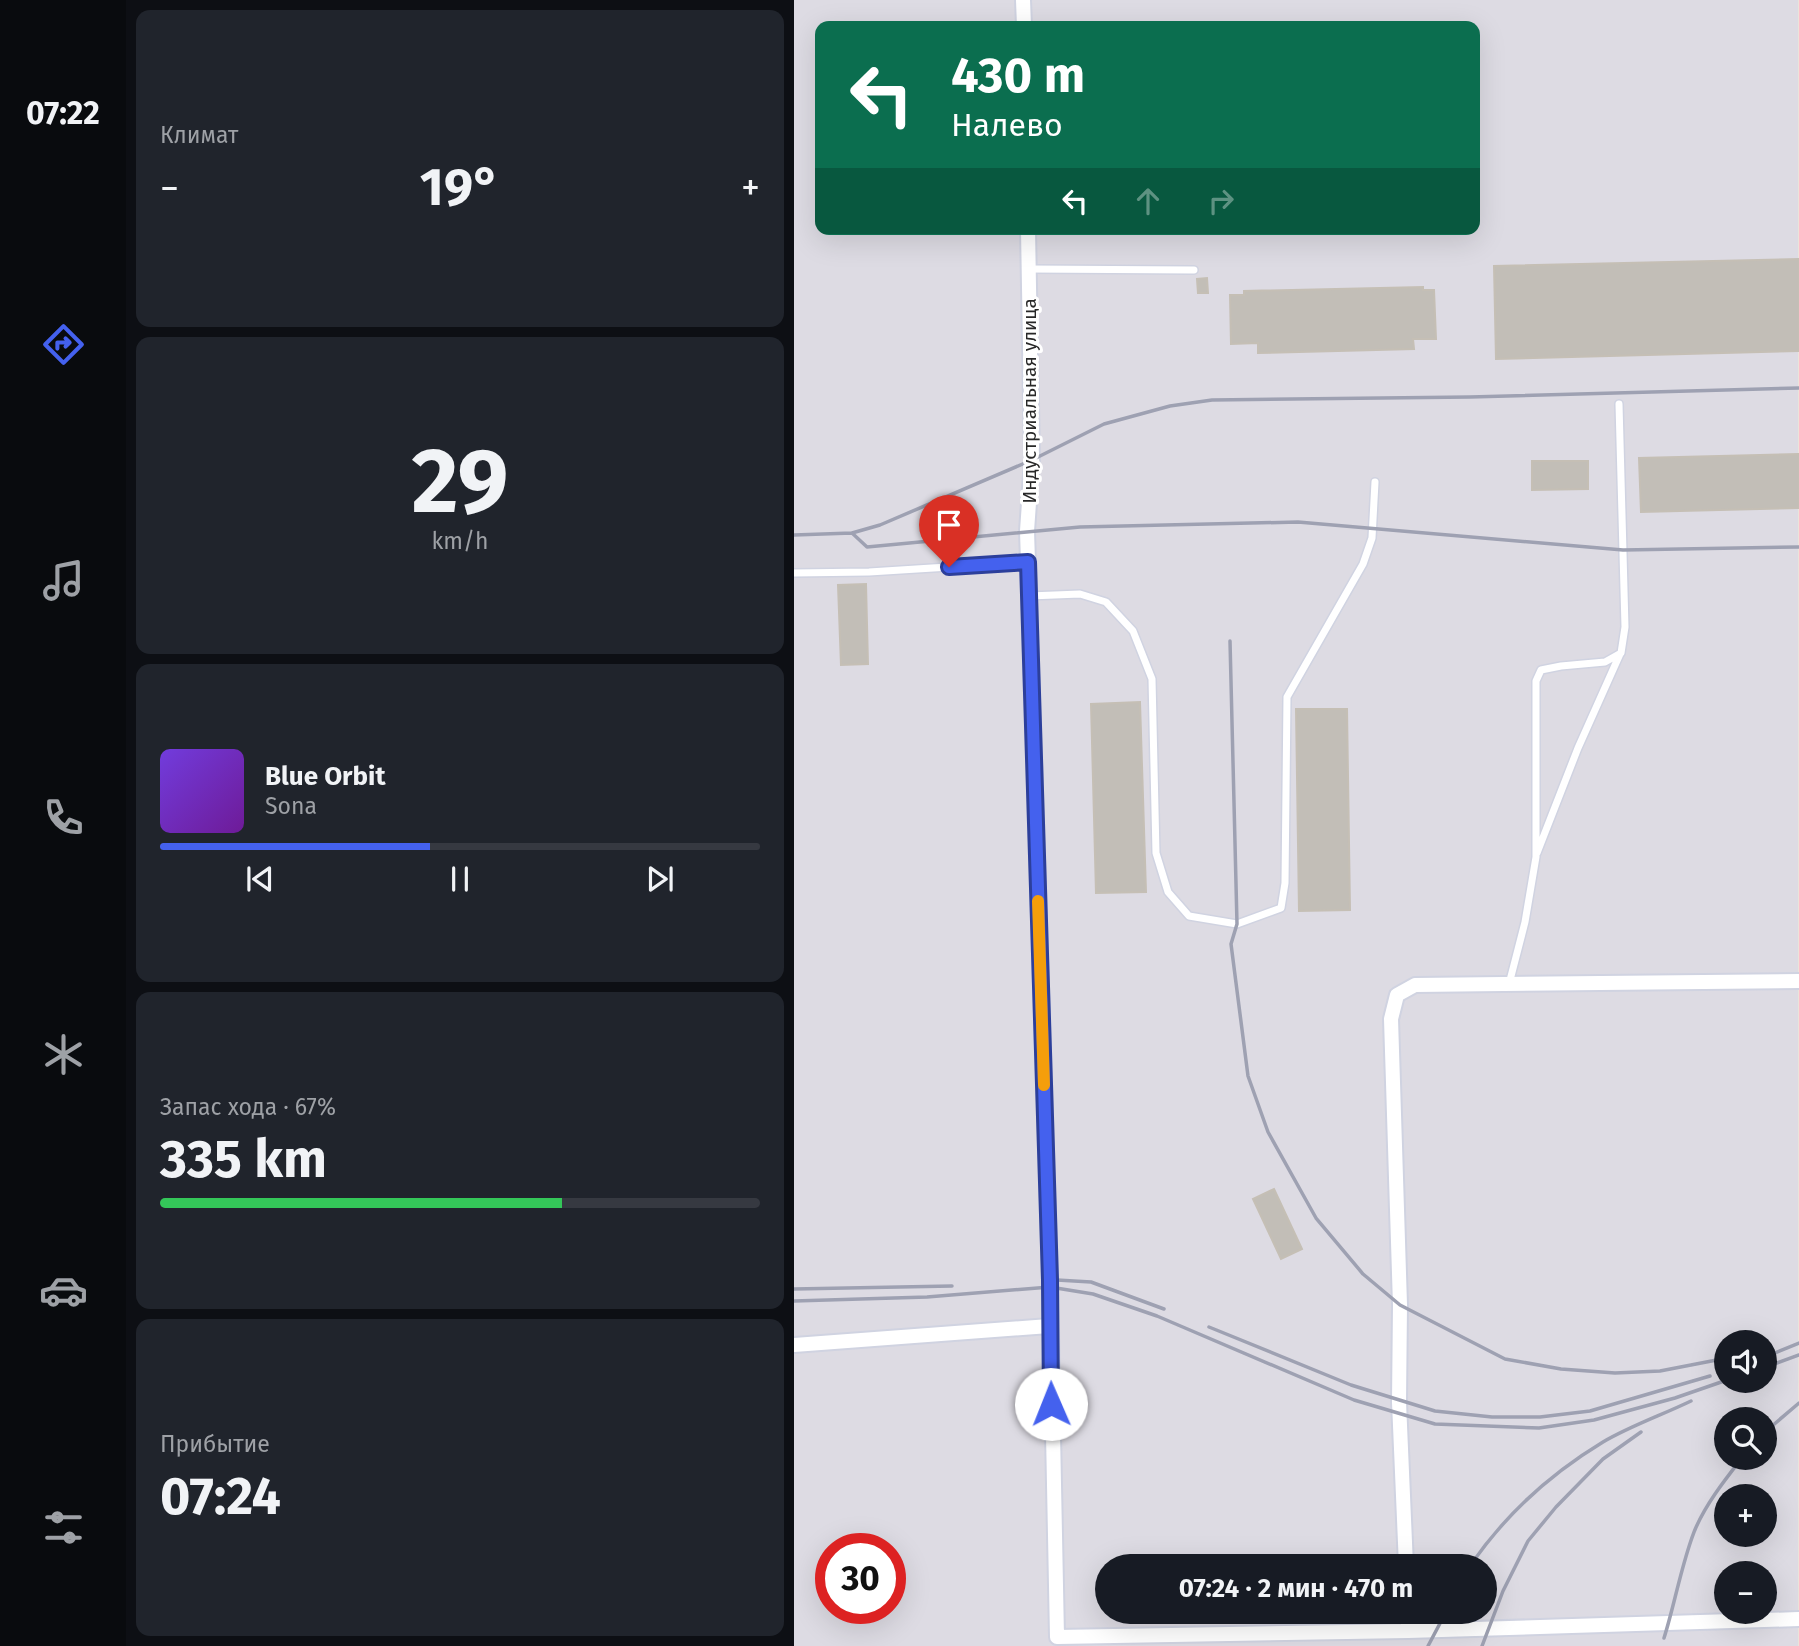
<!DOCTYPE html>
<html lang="ru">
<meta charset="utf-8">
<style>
:root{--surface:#171b24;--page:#20242c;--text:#f1f3f6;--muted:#9ea1a6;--line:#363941;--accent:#4461ee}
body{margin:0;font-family:"Fira Sans",sans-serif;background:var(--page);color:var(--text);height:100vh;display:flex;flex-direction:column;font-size:26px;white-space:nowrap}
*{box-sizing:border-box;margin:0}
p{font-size:23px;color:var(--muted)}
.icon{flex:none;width:38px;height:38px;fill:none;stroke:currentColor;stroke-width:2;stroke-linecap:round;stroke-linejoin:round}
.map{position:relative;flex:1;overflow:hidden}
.details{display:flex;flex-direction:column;gap:10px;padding:10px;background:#0d0f14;width:668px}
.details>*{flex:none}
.hud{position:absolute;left:21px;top:21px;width:665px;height:214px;border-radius:14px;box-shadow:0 7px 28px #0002;background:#0b6e4f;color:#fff;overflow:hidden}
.fabs{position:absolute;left:920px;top:1330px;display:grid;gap:14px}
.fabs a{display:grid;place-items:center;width:63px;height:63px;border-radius:50%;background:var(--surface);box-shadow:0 7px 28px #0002;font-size:35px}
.speed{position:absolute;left:21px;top:1533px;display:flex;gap:14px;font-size:35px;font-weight:700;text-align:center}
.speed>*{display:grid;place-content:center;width:91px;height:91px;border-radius:50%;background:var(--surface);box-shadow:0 7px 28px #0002;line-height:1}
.speed .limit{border:10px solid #d22;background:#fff;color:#111}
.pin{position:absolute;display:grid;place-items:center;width:60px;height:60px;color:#fff;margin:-72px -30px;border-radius:50% 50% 50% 0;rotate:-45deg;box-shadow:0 0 7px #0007}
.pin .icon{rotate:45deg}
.me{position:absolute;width:77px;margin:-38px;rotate:359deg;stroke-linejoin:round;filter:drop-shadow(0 0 5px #0008)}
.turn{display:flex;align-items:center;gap:24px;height:147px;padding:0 21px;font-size:32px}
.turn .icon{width:91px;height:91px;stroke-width:2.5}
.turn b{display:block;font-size:49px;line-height:60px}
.lanes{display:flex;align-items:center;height:66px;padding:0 21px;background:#0003;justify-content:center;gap:35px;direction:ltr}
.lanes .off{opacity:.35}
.big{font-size:52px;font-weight:700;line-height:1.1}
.details .card{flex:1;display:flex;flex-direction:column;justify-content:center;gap:10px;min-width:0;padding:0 24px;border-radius:14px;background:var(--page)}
.details .dial{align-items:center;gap:0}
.dial b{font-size:91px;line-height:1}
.song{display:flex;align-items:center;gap:21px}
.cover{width:84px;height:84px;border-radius:10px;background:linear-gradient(135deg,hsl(260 70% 55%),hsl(280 70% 35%))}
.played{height:7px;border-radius:4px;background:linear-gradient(90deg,var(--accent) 45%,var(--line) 45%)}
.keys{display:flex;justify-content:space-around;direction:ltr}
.heat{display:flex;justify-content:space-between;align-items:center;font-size:38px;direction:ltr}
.charge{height:10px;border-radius:5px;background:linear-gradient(90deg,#34c759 67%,var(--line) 0)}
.trip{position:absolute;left:301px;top:1554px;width:402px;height:70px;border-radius:35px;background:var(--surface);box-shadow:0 7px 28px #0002;font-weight:700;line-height:70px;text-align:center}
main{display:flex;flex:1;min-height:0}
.menu{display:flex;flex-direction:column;width:126px;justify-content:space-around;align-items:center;background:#090b0e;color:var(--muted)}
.menu .icon{width:49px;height:49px}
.menu .current{color:var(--accent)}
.menu b{font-size:32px;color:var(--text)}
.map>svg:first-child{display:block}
</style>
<main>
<nav class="menu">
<b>07:22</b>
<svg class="icon current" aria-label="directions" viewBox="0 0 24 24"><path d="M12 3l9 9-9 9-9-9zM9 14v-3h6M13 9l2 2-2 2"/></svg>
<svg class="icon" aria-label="music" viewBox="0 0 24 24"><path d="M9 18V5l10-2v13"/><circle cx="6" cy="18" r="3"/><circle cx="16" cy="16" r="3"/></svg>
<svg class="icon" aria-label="phone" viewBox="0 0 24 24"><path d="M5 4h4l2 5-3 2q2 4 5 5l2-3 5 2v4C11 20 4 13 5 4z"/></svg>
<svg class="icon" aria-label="climate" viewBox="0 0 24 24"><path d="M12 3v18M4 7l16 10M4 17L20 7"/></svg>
<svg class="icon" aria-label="car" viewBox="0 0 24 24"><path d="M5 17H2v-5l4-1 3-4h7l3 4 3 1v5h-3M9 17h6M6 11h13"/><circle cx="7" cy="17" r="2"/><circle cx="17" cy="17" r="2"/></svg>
<svg class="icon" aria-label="filters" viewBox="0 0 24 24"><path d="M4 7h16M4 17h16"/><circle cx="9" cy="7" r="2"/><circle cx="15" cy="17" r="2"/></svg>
</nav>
<section class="details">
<div class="card"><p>Климат</p>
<div class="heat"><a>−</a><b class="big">19°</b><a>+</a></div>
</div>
<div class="card dial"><b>29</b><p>km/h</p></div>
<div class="card">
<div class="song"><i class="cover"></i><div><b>Blue Orbit</b><p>Sona</p></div></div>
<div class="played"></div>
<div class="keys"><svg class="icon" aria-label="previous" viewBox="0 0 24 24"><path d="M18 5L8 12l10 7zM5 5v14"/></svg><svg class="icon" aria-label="pause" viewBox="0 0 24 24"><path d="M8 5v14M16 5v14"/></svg><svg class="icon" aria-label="next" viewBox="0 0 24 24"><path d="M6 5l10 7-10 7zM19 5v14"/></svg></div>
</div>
<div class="card"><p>Запас хода · 67%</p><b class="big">335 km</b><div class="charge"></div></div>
<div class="card"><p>Прибытие</p><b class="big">07:24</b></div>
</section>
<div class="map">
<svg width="1005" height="1646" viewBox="0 0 1005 1646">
<rect width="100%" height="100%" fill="#eae4db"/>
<path fill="#dddbe3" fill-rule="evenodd" d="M0 0H1004V1646H0ZM26 26H681V229H26ZM933 1342H971V1381H933ZM933 1419H971V1458H933ZM933 1496H971V1535H933ZM37 1549H96V1608H37ZM313 1566H691V1612H313ZM933 1573H971V1612H933Z"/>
<path fill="#c2beb7" stroke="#c5bfb5" stroke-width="2" d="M1005 259V351L702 359 700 266Z
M413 278 414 293H404L403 279Z
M629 287V290H640L642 339H619L620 349 464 353V343L437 344 436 295H450V291Z
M1005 454V508L847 512 845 458Z
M738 461H794V489L738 490Z
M72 584 74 664 47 665 44 585Z
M346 702 352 892 302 893 297 704Z
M502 709H553L556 910 505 911Z
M480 1189 508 1249 487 1259 459 1199Z"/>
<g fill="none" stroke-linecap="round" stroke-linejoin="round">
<g stroke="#d0d3e1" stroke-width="10">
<path id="service" d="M235 269 400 270
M0 573 75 572 234 562
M235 596 286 594 312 602 339 631 358 679 362 853 374 892 395 916 443 924 487 908 491 883 493 697 569 564 578 538 581 482
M743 853 784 748 826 654
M715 984 731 922 742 857V681L747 670 767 666 811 662 827 653 831 627 825 404"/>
</g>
<g stroke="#d0d3e1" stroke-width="18">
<path id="minor" d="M229 0 230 26
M234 229 238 460 233 531 234 562 256 1280 263 1637 614 1631 1005 1619
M0 1345 255 1326
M612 1566 605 1402 606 1305 597 1019 603 995 621 985 1005 981
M614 1612V1631"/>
</g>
<use href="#service" stroke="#fff" stroke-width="7"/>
<use href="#minor" stroke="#fff" stroke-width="14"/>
<path stroke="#9ea1b2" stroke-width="3.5" d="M58 533 86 525 238 460 310 424 376 406 418 400 676 397 1005 388
M0 535 58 533 73 547 286 527 504 522 829 550 1005 547
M436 641 443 924 437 944 454 1076 474 1132 522 1218 569 1274 606 1305 711 1359 767 1369 821 1373 866 1371 933 1358
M263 1280 297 1282 370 1309
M0 1289 158 1286
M0 1301 133 1297 256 1287 299 1294 363 1316 560 1400 641 1424 745 1428 800 1420 881 1398 933 1380
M415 1327 557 1385 641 1411 698 1417H746L796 1411 916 1376
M971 1357 1005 1343
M975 1366 1005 1355
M971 1432 1005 1403
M676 1566C711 1515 756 1474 809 1442 836 1426 868 1415 897 1401
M870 1638C881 1603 887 1566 900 1532 911 1505 930 1481 948 1458
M634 1646 652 1612
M688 1646 709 1591 734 1541 762 1507 809 1459 847 1432"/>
</g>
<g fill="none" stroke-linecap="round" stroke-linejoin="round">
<g stroke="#2c3f9b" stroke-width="18">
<path id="route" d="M155 567 234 562 256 1280 257 1404"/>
</g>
<use href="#route" stroke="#4461ee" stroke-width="12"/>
<path stroke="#f59e0b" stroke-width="12" d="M244 901 250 1085"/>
</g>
<g text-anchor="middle" stroke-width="6" stroke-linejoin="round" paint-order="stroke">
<g font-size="19" fill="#282828" stroke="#fff">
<text transform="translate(235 401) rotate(-90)" y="7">Индустриальная улица</text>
</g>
</g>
</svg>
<div class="fabs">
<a><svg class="icon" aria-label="sound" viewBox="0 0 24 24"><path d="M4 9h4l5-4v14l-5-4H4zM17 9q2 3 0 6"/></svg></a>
<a><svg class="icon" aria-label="search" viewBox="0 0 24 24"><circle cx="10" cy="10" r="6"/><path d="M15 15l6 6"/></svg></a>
<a>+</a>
<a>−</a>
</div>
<div class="speed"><div class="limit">30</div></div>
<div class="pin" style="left:155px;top:567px;background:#d93025"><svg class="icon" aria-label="arrive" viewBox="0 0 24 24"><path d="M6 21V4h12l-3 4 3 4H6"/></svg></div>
<svg class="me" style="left:257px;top:1404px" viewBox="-20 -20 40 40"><circle r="19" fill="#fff"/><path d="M0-13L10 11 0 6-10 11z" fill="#4461ee"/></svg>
<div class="trip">07:24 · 2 мин · 470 m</div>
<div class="hud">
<div class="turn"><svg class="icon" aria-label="left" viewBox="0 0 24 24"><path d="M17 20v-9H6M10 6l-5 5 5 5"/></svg><div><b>430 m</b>Налево</div></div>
<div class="lanes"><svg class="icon" aria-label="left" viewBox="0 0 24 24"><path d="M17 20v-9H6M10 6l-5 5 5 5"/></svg><svg class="icon off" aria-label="ahead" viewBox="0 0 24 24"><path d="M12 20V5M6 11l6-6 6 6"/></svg><svg class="icon off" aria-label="right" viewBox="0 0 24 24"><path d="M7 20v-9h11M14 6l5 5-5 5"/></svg></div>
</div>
</div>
</main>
